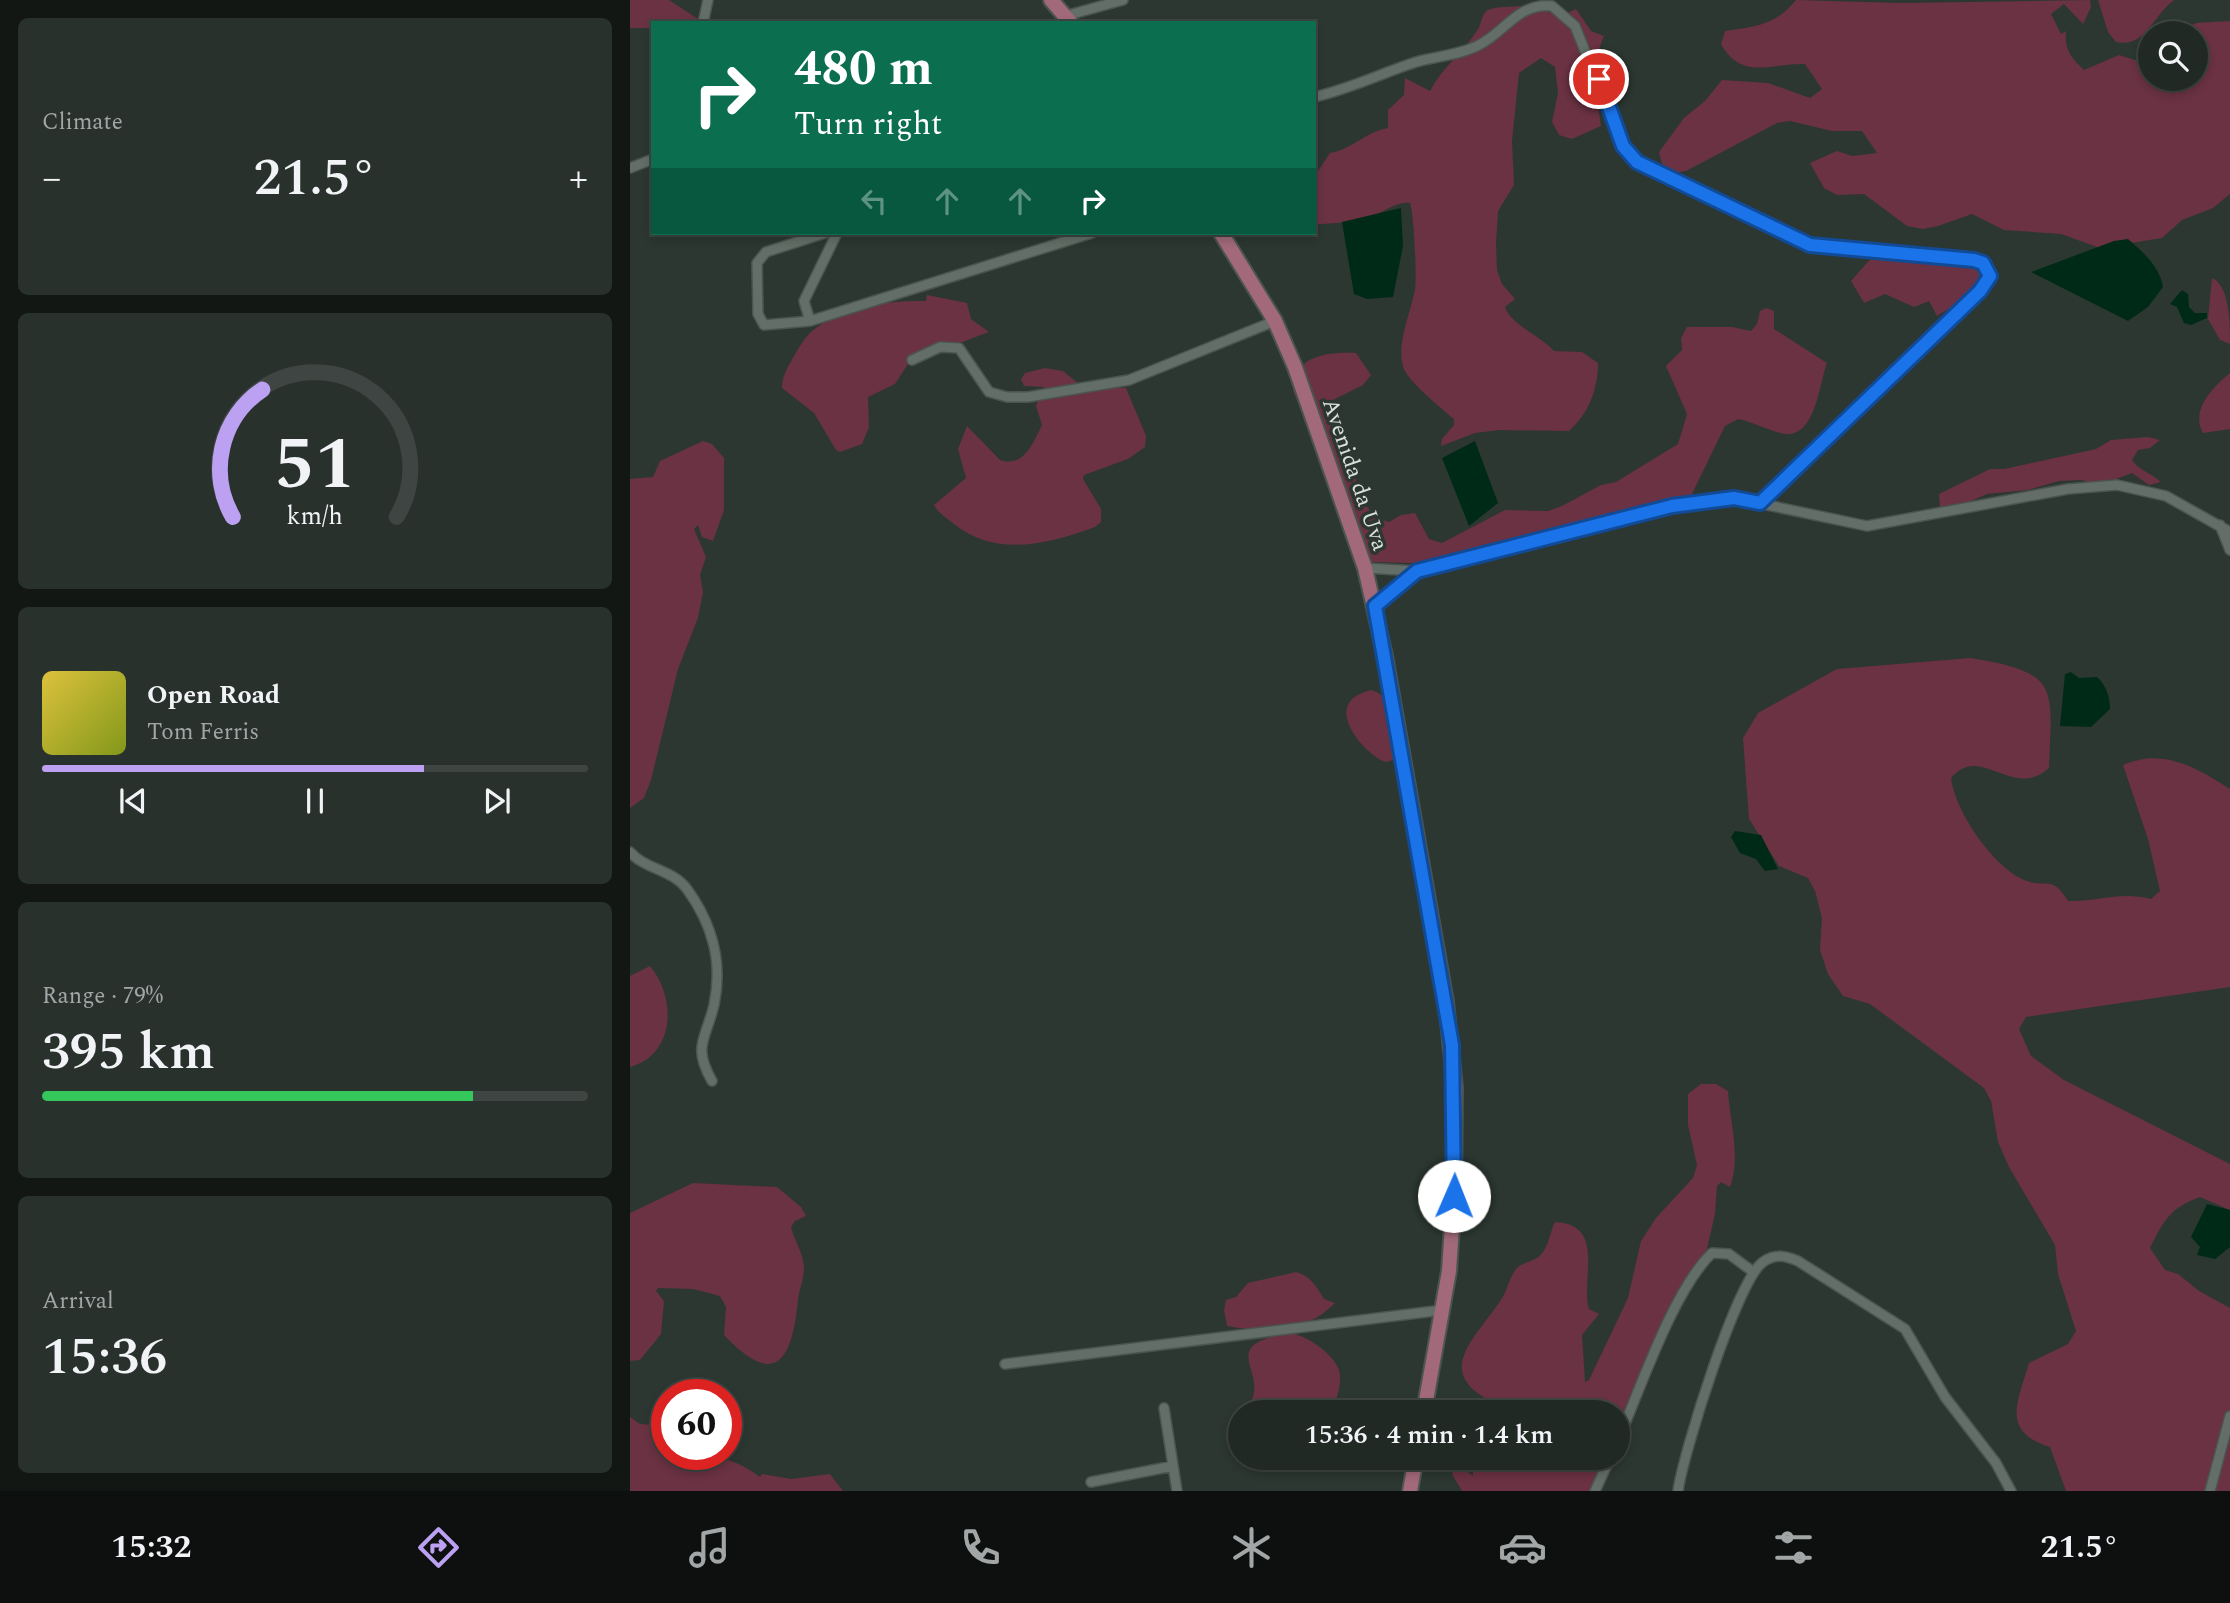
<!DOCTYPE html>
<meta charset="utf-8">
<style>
:root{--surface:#212925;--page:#29312d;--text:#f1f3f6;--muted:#a2a6a7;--line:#3e4542;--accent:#bca0f2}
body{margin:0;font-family:Spectral,serif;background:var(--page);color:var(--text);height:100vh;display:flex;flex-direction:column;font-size:26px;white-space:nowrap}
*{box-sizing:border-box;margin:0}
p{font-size:23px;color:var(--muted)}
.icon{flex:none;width:38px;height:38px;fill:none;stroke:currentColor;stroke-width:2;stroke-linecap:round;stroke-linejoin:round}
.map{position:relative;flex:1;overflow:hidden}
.panel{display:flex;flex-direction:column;gap:18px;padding:18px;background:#121714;width:630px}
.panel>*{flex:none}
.banner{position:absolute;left:21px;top:21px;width:665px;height:214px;border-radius:0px;box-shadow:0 4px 10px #0003,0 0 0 2px var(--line);background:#0b6e4f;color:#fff;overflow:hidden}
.tools{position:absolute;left:1508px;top:21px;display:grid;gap:14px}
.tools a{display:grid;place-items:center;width:70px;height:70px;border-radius:50%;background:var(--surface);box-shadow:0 4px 10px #0003,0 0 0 2px var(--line);font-size:35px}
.speed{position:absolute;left:21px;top:1379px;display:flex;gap:14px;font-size:35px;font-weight:700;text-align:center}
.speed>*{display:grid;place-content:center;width:91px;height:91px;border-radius:50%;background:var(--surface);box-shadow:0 4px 10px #0003,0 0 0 2px var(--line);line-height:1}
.speed .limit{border:10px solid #d22;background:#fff;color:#111}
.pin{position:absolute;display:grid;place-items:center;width:60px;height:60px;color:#fff;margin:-30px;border:4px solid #fff;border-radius:50%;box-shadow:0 2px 7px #0007}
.me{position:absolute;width:77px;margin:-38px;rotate:1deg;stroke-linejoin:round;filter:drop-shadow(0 0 5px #0008)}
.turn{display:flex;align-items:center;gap:24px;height:147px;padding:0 28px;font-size:32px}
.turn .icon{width:91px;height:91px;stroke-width:2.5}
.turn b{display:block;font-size:49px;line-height:60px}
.lanes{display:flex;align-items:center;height:66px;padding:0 28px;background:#0003;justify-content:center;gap:35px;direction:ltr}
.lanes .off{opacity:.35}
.big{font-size:52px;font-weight:600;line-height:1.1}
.panel .widget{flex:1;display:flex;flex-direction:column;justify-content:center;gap:10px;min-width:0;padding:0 24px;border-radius:10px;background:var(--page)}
.panel .dial{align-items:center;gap:0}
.dial svg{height:182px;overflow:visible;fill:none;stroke:var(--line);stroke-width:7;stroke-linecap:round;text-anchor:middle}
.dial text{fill:var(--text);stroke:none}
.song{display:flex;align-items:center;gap:21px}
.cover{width:84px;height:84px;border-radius:10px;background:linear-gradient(135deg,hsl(50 70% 55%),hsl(70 70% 35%))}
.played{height:7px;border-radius:4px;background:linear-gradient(90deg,var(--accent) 70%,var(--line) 70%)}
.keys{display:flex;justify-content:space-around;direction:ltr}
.heat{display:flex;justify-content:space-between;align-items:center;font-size:38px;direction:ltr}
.charge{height:10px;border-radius:5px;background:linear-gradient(90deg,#34c759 79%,var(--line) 0)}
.trip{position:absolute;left:598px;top:1400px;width:402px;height:70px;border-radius:35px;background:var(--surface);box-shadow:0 4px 10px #0003,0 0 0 2px var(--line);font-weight:600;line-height:70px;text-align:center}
.menu{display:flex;height:112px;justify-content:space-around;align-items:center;background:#0d100f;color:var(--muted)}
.menu .icon{width:49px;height:49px}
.menu .selected{color:var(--accent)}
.menu b{font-size:32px;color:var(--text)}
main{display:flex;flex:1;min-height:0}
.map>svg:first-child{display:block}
</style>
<main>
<section class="panel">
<div class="widget"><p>Climate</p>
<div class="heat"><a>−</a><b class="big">21.5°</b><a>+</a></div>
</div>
<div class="widget dial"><svg viewBox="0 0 100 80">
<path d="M14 69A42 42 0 1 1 86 69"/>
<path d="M14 69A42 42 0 0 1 27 13" stroke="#bca0f2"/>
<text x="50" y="56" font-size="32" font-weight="700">51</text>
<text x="50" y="72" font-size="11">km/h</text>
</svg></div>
<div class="widget">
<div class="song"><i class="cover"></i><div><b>Open Road</b><p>Tom Ferris</p></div></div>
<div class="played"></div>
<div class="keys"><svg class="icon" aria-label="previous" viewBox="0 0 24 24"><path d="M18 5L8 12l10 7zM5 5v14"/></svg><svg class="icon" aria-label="pause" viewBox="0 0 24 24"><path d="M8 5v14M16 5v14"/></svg><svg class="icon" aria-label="next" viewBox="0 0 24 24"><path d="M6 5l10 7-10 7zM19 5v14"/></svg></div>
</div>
<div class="widget"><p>Range · 79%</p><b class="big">395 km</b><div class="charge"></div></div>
<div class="widget"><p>Arrival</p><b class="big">15:36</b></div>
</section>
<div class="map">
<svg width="1600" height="1491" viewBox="0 0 1600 1491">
<rect width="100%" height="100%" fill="#2c3731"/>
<path fill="#6a3243" d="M0 0H39L71 21 23 23V28H0Z
M1166 0 1271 3 1460 0 1461 7 1453 24 1434 4 1421 14 1431 34 1436 31C1434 49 1441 58 1454 70L1489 55 1514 63 1521 60V79H1566V33H1547L1566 23 1600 21V194L1583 208 1552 220 1532 238 1470 248 1431 234 1374 230 1342 214 1308 226 1293 229 1277 226 1234 194 1207 195 1194 188 1180 163 1207 151 1222 156 1247 153 1232 131H1202L1160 121 1147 123 1056 171 1043 173 1032 164 1029 152 1054 118 1075 101 1092 80 1138 83 1180 98 1192 89 1175 64C1140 63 1112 81 1091 44L1095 31C1125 27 1146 25 1166 0Z
M1468 0H1544C1522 16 1517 48 1486 42L1478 32Z
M892 6 934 15 946 9 961 31 974 36C962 61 967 99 971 126L942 139 929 135 922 122 928 93 925 67 911 58 889 73 882 141 884 185 868 211 866 243 867 270 872 284 885 299 875 307C880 324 912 337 924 351L952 352 968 363C968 389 959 413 939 431L869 430 845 433 811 446 812 439 824 425V419C812 409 779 382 774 369 765 345 781 313 785 289 787 277 784 214 780 203 767 201 756 211 744 215 724 222 705 224 684 224V177L700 153C723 149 733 133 758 128V110L774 95 775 78 800 91C812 67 834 52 848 29 852 23 851 14 858 10 867 6 882 7 892 6Z
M1243 256H1283L1293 263H1330L1355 272 1336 298 1307 316 1299 301 1284 307 1255 294 1234 303 1221 281Z
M1582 278C1600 286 1600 323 1600 344L1590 340 1578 319Z
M297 295 337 303 341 319 359 332 319 347 285 353 265 384 238 397 239 427 232 444 210 452 206 450 184 413 152 388C152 377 157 368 163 358 169 347 176 335 186 328 214 306 262 300 296 301Z
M1136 308 1144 311V329L1197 363C1189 383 1186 443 1150 433 1135 429 1123 422 1108 419L1095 426 1060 498C1034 501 1008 516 983 512L813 564 742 562 663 391C664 355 697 352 726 353L741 375 733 385 695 404 698 419 721 459 730 496 745 518 759 522 771 515 785 513 799 539 812 543 875 510 918 511 932 506 971 485 986 482 1048 444 1057 414 1036 366 1052 350 1051 338 1057 327H1102L1121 331 1127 324 1130 311Z
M415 368 433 371 449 384 496 388 516 436 515 447 498 459 454 475 453 479 471 509V522L465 527C418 544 367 558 324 524 317 518 308 513 304 505L336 478 328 449 337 426 370 460C394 468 403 443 412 425L406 406 414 387 394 386 391 379 395 373Z
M1600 373V429L1573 433C1560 410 1583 387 1600 373Z
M1518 437 1530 440 1520 448 1508 450 1502 460C1510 471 1521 473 1531 482L1519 485 1502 473 1486 479 1460 483 1452 480 1429 481 1398 490 1357 494 1322 509H1310L1309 494 1360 469H1374L1466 449 1481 440Z
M73 441 82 444 94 458V510L83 541 72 537 68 525 64 529 76 557 70 575 73 592 68 618 48 669 21 780 14 798 0 808V479L23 477 30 461Z
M1341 658C1430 673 1422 685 1419 768 1382 801 1351 742 1321 778 1325 811 1362 865 1392 879 1415 890 1422 873 1438 901 1467 902 1491 891 1521 899L1530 891 1518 839 1493 765C1533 747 1567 768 1600 789V987L1396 1017 1389 1029 1401 1056 1434 1080 1600 1164V1210L1570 1197C1540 1208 1534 1220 1520 1248L1535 1270 1548 1274 1569 1291 1600 1308V1491H1436L1420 1447C1370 1432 1388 1401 1399 1363L1438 1344 1446 1331 1428 1274 1425 1245 1379 1167 1368 1142 1361 1101 1354 1088 1240 1004 1213 996 1198 974 1190 950 1192 918 1185 891 1178 878 1149 866 1119 819 1113 738 1128 713 1207 669Z
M741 690C769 697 764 736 767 759L756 762C739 757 709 724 718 705 723 695 732 693 741 690Z
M20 966C47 998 45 1055 0 1067V976Z
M1071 1084H1086L1098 1091C1100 1122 1111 1158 1100 1187L1091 1182 1087 1186 1085 1214 1077 1249 1033 1324 1017 1384 989 1453V1412H867L866 1404C799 1372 847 1338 872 1298 878 1289 879 1278 886 1269 893 1261 907 1262 913 1252 919 1244 920 1232 925 1222 977 1224 950 1281 959 1309L969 1314 952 1335 955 1382 959 1380 998 1298 1011 1241 1026 1218 1063 1178 1067 1165 1058 1125V1094Z
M63 1183 147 1187 171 1207 176 1216 165 1221 161 1227C165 1242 173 1252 174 1268 174 1279 169 1290 168 1300 162 1360 146 1390 94 1335L96 1307 90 1296 63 1289 28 1288 26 1291 34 1301 31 1334 10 1360 0 1361V1213Z
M666 1272C681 1276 686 1286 694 1299L705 1303C674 1334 639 1333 597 1326L594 1310 596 1300 606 1297 618 1283Z
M660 1333C676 1335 703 1353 709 1370 712 1381 708 1394 705 1404L683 1412H622L619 1405C641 1372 583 1345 660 1333Z
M0 1417 10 1424 37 1426V1454C73 1454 100 1454 130 1477L132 1474 161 1479 200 1474 213 1491H0Z
M821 1458 843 1476V1458H987L971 1491H832L823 1476Z"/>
<path fill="#002a18" d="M771 208 773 246 763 297 737 299 724 294 712 222Z
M1498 239C1513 252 1530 267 1533 287L1518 307 1498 321 1401 272 1484 241Z
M1552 290 1558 294 1559 307 1565 313H1577V318L1561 325 1554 323 1547 307 1540 304Z
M845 441 868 503 839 526 812 458Z
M1441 672 1449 678 1467 677C1476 685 1480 697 1480 709L1461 727 1430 726 1435 674Z
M1105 831 1131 835 1148 869 1135 871 1126 859 1110 853 1101 837Z
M1577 1204 1600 1210V1247L1585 1259 1567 1255 1570 1247 1561 1237Z"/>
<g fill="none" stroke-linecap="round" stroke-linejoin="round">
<g stroke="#4b5450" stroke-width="12">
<path id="street" d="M435 16 493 0
M73 23 78 0
M684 97C720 89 752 73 786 62 807 56 830 55 849 45 875 32 889 2 922 6L945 26 993 146 1007 162 1180 245 1254 254 1328 257 1353 263 1360 276 1350 291 1131 503
M0 168 23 159
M195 233 136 252 127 263 128 314 134 325 180 321 462 233
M180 321 174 301 207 233
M282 360 310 347 329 348 359 392 377 397H398L499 380 645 321
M1590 525 1600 550
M735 568 787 571 1042 506 1104 498 1237 526 1438 489 1487 485 1536 496 1600 532
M745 605 787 571
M0 852C16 870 42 869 57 889 83 925 93 962 84 1005 76 1039 62 1046 82 1081
M375 1364 813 1310
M534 1408 547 1491
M989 1438C1011 1387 1044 1289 1082 1253L1099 1254 1122 1271
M461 1482 543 1466
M965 1491 980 1458
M1048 1491C1053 1454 1107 1280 1133 1262 1145 1253 1156 1256 1168 1261L1275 1329 1315 1397 1366 1463 1381 1491
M1580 1491 1600 1416"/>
</g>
<g stroke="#4b5450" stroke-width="18">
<path id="primary" d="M421 0 441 23
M591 233 645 321 665 367 735 568 755 656 816 1002 825 1088 824 1196 819 1271 794 1412
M780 1491 786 1458"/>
</g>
<use href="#street" stroke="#626e67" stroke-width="9"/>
<use href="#primary" stroke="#a16979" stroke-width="14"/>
</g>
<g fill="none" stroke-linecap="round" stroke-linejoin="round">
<g stroke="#114b97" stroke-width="18">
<path id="route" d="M824 1196 822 1045 745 606 787 571 1042 506 1104 498 1130 503 1350 291 1360 276 1353 263 1344 260 1180 245 1007 162 993 146 969 79"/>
</g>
<use href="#route" stroke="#1a73e8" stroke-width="12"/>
</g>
<g text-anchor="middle" stroke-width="7" stroke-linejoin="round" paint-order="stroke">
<g font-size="23" fill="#dae0dc" stroke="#2c3731">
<text transform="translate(726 474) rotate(71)" y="8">Avenida da Uva</text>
</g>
</g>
</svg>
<div class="tools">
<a><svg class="icon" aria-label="search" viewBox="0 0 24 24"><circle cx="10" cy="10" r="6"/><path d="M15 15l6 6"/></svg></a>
</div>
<div class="speed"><div class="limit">60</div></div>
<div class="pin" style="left:969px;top:79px;background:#d93025"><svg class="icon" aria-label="arrive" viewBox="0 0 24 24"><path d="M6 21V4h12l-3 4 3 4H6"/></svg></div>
<svg class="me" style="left:824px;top:1196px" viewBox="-20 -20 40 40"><circle r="19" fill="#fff"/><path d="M0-13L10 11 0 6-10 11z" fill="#1a73e8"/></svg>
<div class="trip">15:36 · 4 min · 1.4 km</div>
<div class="banner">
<div class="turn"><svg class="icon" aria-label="right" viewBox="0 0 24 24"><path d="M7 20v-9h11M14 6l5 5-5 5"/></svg><div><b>480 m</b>Turn right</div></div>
<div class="lanes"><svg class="icon off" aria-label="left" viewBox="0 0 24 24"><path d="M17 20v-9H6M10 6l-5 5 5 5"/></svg><svg class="icon off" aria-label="ahead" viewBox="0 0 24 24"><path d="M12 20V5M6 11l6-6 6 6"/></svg><svg class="icon off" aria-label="ahead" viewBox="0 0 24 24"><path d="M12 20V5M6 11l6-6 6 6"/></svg><svg class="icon" aria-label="right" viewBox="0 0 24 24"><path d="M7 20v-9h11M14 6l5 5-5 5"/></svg></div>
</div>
</div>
</main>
<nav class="menu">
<b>15:32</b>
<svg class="icon selected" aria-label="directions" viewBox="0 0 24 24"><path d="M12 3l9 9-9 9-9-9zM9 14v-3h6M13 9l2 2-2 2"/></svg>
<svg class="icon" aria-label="music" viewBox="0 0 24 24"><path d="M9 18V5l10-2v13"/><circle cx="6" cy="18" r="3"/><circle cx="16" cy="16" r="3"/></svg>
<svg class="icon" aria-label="phone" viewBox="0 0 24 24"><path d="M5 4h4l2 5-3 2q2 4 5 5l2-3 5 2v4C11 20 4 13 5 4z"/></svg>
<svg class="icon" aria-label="climate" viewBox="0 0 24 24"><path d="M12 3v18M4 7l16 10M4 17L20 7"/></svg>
<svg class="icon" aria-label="car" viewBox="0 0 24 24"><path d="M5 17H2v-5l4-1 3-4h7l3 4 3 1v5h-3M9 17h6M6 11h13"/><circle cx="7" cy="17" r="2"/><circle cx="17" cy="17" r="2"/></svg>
<svg class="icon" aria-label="filters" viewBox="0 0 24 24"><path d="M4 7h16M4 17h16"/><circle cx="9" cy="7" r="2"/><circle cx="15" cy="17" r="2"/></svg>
<b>21.5°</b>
</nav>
